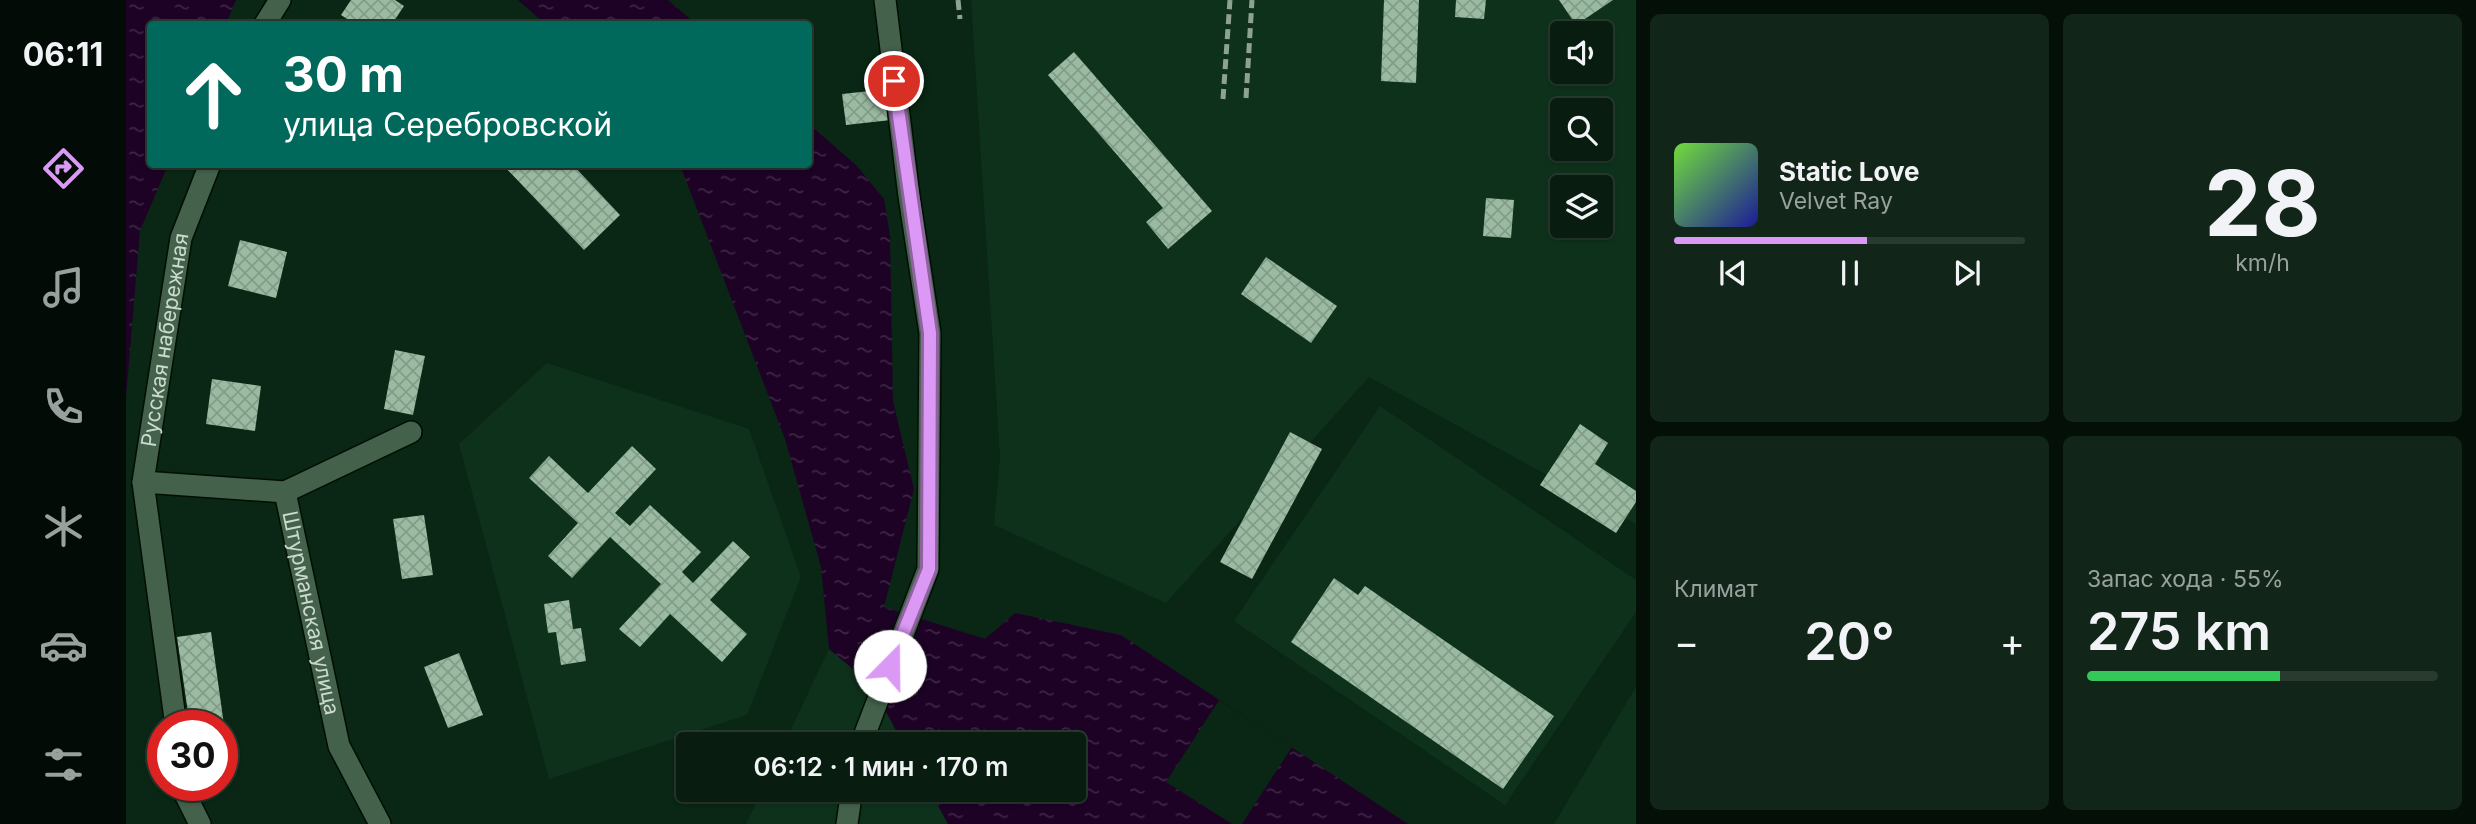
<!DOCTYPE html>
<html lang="ru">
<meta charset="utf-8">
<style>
:root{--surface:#081c0f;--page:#112518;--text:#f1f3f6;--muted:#98a19e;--line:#293a2f;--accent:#db99f5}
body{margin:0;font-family:Inter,sans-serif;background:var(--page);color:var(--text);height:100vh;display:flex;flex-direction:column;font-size:26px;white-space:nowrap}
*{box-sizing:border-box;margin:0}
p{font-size:23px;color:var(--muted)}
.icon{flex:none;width:38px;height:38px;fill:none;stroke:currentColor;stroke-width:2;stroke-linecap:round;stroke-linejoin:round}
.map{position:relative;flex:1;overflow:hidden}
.sheet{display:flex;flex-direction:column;gap:14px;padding:14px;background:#040f08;width:840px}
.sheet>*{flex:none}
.guide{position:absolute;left:21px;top:21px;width:665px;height:147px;border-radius:7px;box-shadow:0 2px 5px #0004,0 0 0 2px var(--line);background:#00695c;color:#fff;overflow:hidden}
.controls{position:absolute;left:1424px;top:21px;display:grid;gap:14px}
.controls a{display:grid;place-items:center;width:63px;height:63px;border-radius:7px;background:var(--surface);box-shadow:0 2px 5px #0004,0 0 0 2px var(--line);font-size:35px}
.speed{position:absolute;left:21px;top:710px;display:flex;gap:14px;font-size:35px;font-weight:700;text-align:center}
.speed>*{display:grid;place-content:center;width:91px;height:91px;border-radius:50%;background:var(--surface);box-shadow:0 2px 5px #0004,0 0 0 2px var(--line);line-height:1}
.speed .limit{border:10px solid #d22;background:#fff;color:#111}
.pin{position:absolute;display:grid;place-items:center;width:60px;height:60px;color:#fff;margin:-30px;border:4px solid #fff;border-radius:50%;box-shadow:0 2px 7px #0007}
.me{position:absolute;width:77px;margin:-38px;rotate:22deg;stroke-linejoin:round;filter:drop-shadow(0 0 5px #0008)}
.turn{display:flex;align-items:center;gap:24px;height:147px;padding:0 21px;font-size:32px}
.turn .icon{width:91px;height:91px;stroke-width:2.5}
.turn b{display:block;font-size:49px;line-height:60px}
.big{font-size:52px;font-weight:600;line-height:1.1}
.sheet .tile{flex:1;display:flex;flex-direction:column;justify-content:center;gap:10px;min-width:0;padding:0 24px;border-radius:10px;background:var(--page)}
.sheet .dial{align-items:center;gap:0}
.dial b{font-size:91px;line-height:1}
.song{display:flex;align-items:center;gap:21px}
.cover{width:84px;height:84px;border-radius:10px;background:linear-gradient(135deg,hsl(100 70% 55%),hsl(240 70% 35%))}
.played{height:7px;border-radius:4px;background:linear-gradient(90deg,var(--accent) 55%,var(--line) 55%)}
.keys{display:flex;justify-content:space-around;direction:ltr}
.heat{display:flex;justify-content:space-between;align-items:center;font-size:38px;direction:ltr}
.charge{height:10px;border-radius:5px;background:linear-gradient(90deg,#34c759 55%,var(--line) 0)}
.sheet .tiles{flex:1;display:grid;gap:14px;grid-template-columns:repeat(2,1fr)}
.trip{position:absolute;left:550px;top:732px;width:410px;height:70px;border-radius:7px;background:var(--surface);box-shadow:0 2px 5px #0004,0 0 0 2px var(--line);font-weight:600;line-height:70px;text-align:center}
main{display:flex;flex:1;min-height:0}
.dock{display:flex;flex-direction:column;width:126px;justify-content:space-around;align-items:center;background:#030b06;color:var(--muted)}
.dock .icon{width:49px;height:49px}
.dock .active{color:var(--accent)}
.dock b{font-size:32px;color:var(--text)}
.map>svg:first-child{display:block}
</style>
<main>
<nav class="dock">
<b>06:11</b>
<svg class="icon active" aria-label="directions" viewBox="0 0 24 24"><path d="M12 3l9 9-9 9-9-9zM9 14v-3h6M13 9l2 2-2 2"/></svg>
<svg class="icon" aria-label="music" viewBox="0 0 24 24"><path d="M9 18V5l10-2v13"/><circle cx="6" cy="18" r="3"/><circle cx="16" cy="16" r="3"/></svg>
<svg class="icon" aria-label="phone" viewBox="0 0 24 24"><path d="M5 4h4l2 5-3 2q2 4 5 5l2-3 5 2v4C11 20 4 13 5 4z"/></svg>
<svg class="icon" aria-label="climate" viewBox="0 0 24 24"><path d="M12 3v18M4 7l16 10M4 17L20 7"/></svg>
<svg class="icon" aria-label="car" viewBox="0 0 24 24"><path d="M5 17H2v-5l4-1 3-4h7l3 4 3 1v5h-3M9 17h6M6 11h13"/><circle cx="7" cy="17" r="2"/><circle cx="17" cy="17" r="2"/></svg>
<svg class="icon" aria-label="filters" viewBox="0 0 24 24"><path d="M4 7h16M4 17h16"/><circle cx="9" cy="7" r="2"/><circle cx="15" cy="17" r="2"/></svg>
</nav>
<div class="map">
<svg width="1510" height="824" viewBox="0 0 1510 824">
<defs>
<pattern id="water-ripples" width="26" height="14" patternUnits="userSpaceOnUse" patternTransform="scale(1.75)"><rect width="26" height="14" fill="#1d0226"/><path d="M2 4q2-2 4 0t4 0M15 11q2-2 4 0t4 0" fill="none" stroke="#3c2644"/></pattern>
<pattern id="building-cross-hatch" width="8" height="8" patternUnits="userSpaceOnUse" patternTransform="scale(1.75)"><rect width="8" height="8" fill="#9abaa1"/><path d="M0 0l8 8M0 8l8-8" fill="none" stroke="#839c88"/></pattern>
</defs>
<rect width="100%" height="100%" fill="#0a2614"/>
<path fill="#0e311c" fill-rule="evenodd" d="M845 0H1510V524L1243 377 1040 603 868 525 874 457ZM1437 33H1475V72H1437ZM1437 110H1475V149H1437ZM1437 187H1475V226H1437Z
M421 363 623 429 675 577 621 715 423 779 333 444Z
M1254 406 1510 580V612L1379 805 1108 621Z
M703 649 746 684 777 744H658Z
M1510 687V824H1428Z
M637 789H803L822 824H620Z"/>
<path fill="url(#water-ripples)" d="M0 0H110L100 24H24V164L42 165 14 231 0 398Z
M392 0H542L570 24H419Z
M683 124 731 166 758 199 764 236 767 401 788 489 758 607 859 639 889 613 995 635 1282 824H822L803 789H947V744H777L746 685 703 649 695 567 659 439 554 165 682 164Z"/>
<path fill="#0a2614" d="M1093 700 1166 747 1116 824H1106L1040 782Z"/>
<path fill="url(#building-cross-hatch)" d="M225 0H269L278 6 266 24H229L215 15Z
M1258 0H1293L1290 83 1255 81Z
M1330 0H1360L1358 19 1329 17Z
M1433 0H1487L1450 25Z
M948 52 1086 211 1042 249 1020 222 1037 208 922 75Z
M762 89 765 120 720 125 716 94Z
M376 164H446L494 215 458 250Z
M1360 198 1388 200 1385 238 1357 236Z
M114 240 161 252 150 298 102 286Z
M1140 257 1211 306 1185 343 1115 294Z
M269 350 299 356 287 415 258 409Z
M86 379 135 386 129 431 80 424Z
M1454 424 1482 443 1469 464 1510 491V502L1490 533 1414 485Z
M1164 432 1196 449 1126 579 1094 562Z
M506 446 530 469 489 513 504 526 524 505 575 552 556 572 567 583 607 541 624 557 584 600 621 634 596 662 544 614 514 647 493 629 535 584 484 537 446 578 422 556 452 523 403 478 423 456 462 493Z
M298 515 307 575 276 579 267 519Z
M1208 578 1232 595 1239 586 1428 716 1377 789 1165 642Z
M443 600 447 629 455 628 460 661 435 665 430 632 422 633 418 604Z
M85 632 98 725 64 726 51 637Z
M333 653 357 715 322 728 298 667Z"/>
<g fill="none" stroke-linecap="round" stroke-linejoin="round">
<g stroke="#000f02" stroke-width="24">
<g id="minor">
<path d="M139 24 154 0"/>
<path id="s1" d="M17 482 159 492 213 746 254 824"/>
<path d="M159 492 285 432"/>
<path id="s2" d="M50 726 17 482 55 238 84 164"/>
<path d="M735 744 802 569 804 333 783 196 759 0"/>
<path d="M58 786V792L74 824"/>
<path d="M721 824 726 789"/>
</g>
</g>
<use href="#minor" stroke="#44614c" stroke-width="21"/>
<path stroke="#8ea294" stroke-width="5" stroke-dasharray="10 5" stroke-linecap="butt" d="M832 0 834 19
M1120 98 1126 0
M1097 99 1104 0"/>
</g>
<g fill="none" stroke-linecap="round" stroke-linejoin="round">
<g stroke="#8e639f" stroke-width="18">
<path id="route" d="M764 666 803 569 804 333 768 81"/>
</g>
<use href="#route" stroke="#db99f5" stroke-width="12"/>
</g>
<g text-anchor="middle" stroke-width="7" stroke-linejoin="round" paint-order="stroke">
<g font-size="21" fill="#cadbce" stroke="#0a2614">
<text dy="7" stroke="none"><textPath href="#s2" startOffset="390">Русская набережная</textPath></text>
<text dy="7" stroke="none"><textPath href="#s1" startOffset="266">Штурманская улица</textPath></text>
</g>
</g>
</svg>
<div class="controls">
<a><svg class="icon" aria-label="sound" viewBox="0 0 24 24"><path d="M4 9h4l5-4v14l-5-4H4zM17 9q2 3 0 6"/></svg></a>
<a><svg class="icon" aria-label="search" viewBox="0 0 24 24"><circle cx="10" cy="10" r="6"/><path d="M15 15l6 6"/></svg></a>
<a><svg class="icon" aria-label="layers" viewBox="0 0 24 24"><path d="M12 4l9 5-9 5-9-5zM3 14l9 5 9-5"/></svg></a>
</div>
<div class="speed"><div class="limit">30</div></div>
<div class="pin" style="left:768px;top:81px;background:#d93025"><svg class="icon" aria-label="arrive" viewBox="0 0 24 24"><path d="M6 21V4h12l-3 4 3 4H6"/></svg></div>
<svg class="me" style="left:764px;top:666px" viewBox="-20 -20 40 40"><circle r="19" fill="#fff"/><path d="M0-13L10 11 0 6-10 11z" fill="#db99f5"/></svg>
<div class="trip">06:12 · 1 мин · 170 m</div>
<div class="guide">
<div class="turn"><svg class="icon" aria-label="ahead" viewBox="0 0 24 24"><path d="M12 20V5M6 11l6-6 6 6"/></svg><div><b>30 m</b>улица Серебровской</div></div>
</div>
</div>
<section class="sheet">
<div class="tiles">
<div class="tile">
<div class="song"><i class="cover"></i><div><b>Static Love</b><p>Velvet Ray</p></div></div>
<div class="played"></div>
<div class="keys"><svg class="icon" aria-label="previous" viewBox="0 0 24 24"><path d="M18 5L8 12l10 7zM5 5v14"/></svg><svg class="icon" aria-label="pause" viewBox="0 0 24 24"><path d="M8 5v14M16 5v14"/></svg><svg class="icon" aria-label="next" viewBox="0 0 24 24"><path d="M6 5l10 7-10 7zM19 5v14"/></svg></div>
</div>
<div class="tile dial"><b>28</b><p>km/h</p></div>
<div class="tile"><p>Климат</p>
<div class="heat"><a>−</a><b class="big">20°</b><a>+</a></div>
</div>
<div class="tile"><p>Запас хода · 55%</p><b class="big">275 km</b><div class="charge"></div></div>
</div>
</section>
</main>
